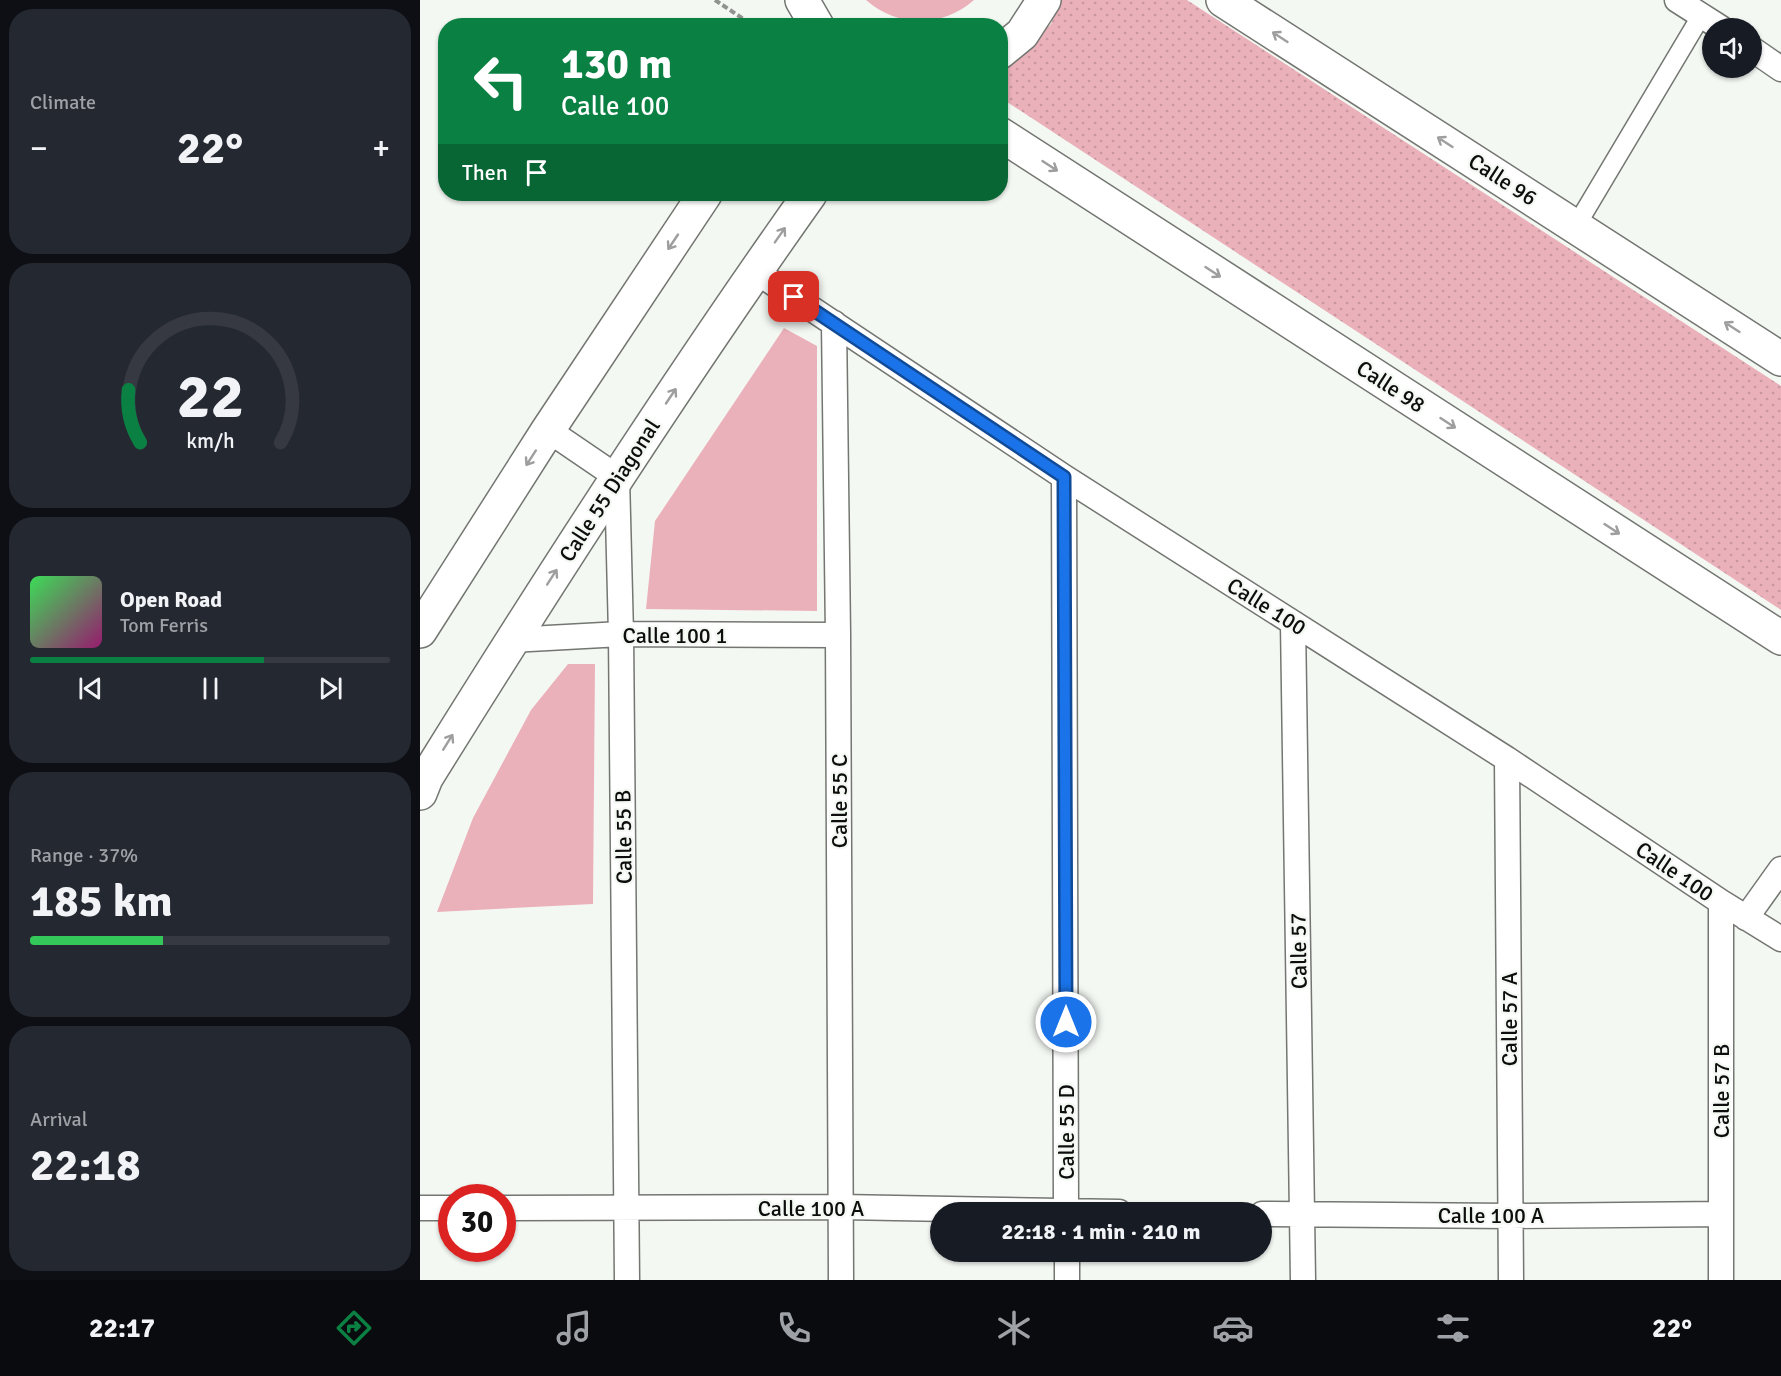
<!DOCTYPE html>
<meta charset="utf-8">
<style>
:root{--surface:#171b24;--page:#242831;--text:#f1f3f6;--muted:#9ea1a6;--line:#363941;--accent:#0b8043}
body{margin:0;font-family:Signika,sans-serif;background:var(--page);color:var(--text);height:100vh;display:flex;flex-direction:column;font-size:22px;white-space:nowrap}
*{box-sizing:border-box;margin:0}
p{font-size:20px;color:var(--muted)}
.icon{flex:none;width:33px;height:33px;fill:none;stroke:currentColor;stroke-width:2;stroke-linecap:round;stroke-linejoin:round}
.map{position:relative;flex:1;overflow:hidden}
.details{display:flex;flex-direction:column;gap:9px;padding:9px;background:#0d0f14;width:420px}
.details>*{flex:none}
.banner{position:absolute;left:18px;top:18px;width:570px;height:183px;border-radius:24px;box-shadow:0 2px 4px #0004;background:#0b8043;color:#fff;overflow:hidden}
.buttons{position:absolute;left:1282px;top:18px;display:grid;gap:12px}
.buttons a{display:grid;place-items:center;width:60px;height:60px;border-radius:50%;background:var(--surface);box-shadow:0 2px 4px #0004;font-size:30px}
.speed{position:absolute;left:18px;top:1184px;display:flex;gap:12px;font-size:30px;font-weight:700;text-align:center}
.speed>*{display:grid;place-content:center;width:78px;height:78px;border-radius:50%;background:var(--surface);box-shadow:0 2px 4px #0004;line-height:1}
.speed .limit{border:9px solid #d22;background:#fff;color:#111}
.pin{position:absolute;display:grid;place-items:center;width:51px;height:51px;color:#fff;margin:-26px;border-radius:12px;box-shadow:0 3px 9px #0006}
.me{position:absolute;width:66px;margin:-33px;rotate:0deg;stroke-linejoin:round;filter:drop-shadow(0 0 4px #0008)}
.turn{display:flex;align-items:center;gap:21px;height:126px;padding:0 24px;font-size:27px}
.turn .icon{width:78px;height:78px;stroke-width:2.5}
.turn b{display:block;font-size:42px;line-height:51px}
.then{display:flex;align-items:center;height:57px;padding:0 24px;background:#0003;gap:12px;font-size:22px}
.big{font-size:45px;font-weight:700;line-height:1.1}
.details .widget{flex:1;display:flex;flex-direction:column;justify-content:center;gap:9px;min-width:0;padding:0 21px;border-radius:24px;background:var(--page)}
.details .dial{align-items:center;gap:0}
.dial svg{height:156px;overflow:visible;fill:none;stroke:var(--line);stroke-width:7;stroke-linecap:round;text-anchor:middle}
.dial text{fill:var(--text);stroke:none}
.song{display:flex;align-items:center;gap:18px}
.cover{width:72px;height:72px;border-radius:9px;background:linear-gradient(135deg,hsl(130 70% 55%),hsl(320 70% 35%))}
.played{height:6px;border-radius:3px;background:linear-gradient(90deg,var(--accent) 65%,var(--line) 65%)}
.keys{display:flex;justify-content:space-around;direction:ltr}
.heat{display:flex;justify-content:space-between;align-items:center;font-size:33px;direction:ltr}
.charge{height:9px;border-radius:4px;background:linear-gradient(90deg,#34c759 37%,var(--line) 0)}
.trip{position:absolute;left:510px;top:1202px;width:342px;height:60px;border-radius:30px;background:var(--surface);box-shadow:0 2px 4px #0004;font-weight:700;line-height:60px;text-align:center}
.menu{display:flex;height:96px;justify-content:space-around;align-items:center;background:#090b0e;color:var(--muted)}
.menu .icon{width:42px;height:42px}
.menu .on{color:var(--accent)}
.menu b{font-size:27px;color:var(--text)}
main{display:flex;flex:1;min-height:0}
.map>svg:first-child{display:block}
</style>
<main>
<section class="details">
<div class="widget"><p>Climate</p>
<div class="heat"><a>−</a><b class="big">22°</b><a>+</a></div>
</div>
<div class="widget dial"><svg viewBox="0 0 100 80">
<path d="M14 69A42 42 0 1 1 86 69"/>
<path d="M14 69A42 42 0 0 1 8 42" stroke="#0b8043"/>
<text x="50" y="56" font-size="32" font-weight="700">22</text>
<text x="50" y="72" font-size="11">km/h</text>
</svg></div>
<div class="widget">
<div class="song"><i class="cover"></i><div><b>Open Road</b><p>Tom Ferris</p></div></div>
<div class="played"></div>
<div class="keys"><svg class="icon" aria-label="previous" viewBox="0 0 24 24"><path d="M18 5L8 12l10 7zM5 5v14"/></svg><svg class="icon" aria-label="pause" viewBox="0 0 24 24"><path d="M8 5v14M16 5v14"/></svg><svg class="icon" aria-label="next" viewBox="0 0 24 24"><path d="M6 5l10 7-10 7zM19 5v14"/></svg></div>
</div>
<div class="widget"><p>Range · 37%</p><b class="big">185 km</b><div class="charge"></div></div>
<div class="widget"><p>Arrival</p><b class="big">22:18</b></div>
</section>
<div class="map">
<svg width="1361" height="1280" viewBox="0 0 1361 1280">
<defs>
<pattern id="park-dots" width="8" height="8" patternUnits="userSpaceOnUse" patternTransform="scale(1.5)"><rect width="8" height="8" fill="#ebb1ba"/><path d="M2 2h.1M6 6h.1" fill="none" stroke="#c8979f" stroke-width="1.8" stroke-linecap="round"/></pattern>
</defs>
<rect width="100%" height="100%" fill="#f4f8f3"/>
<path fill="#ebb1ba" d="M446 0H554C522 28 478 28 446 0Z
M364 328 397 346V611L226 609 235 521Z
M148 664H175L173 904 17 912 53 818 111 710Z"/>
<path fill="url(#park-dots)" d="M640 0H767L1361 386V610L581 98 580 75 631 24Z"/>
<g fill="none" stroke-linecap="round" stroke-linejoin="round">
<g stroke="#737671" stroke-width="21">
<path id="pedestrian" d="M1156 226 1281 16"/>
</g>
<g stroke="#737671" stroke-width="27">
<path id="minor" d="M1257 0 1301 28
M1332 49 1361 69
M335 271 644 477 1087 759 1301 902 1361 939
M414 323 418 635 421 1280
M128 430 197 477 201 634 207 1280
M644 477 646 1212
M873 623 883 1280
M91 640 201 634 418 635
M1087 759 1091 1280
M1326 918 1361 869
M0 1208H32
M82 1208 421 1207 699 1212
M842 1214 1091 1216 1301 1214
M647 1251V1280
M1301 1280V902"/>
</g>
<g stroke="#737671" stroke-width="36">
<path id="secondary" d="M382 0 397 26
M803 0 1361 359
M580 52 602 34 624 0
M580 134 1361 638
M0 631 128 430 285 194
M0 793 6 778C129 580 255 384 390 194"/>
</g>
<path stroke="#919390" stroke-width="4" stroke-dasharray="6 3" stroke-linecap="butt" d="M295 0 334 26"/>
<use href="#pedestrian" stroke="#fff" stroke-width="18"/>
<use href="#minor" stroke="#fff" stroke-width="24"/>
<use href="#secondary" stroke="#fff" stroke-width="33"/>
</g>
<defs><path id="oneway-shaft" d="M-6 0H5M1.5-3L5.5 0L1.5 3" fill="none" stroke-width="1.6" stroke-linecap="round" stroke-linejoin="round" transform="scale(1.5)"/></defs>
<g stroke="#9e9e9e">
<use href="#oneway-shaft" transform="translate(860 37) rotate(-147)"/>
<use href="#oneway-shaft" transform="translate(1025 142) rotate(-147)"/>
<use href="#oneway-shaft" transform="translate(630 166) rotate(33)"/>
<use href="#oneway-shaft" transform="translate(360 235) rotate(-55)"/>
<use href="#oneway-shaft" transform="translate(253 242) rotate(124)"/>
<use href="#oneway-shaft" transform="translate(793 272) rotate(33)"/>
<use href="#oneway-shaft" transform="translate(1312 327) rotate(-147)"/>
<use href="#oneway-shaft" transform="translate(251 396) rotate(-56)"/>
<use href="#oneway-shaft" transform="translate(1028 423) rotate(33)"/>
<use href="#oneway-shaft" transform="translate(111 458) rotate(123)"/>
<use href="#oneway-shaft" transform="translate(1192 529) rotate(33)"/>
<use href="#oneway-shaft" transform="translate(132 577) rotate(-57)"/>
<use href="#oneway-shaft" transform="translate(28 742) rotate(-58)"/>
</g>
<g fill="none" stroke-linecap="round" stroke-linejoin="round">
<g stroke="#114b97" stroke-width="15">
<path id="route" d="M374 297 644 477 646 1022"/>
</g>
<use href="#route" stroke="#1a73e8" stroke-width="10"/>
</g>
<g text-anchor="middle" stroke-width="4.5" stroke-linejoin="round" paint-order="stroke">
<g font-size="22" fill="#0c0d0c" stroke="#f4f8f3">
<text transform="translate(1083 179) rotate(33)" y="8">Calle 96</text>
<text transform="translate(971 386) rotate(33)" y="8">Calle 98</text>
<text transform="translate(189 490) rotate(-57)" y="8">Calle 55 Diagonal</text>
<text transform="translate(847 606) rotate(32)" y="8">Calle 100</text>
<text x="255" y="643">Calle 100 1</text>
<text transform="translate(419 801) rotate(-90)" y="8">Calle 55 C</text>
<text transform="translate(203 837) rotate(-91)" y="8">Calle 55 B</text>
<text transform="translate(1255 871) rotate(34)" y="8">Calle 100</text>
<text transform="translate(878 951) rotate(-91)" y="8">Calle 57</text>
<text transform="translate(1089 1019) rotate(-90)" y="8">Calle 57 A</text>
<text transform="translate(1301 1091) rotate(-90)" y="8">Calle 57 B</text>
<text transform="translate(646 1132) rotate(-90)" y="8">Calle 55 D</text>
<text x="391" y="1216">Calle 100 A</text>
<text x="1071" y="1223">Calle 100 A</text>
</g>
</g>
</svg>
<div class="buttons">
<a><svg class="icon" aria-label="sound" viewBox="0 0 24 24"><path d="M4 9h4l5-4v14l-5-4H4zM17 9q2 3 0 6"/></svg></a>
</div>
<div class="speed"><div class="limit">30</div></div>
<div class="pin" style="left:374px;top:297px;background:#d93025"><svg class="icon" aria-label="arrive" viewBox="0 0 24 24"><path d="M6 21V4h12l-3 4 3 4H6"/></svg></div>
<svg class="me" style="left:646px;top:1022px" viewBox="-20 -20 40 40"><circle r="17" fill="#1a73e8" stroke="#fff" stroke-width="3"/><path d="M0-11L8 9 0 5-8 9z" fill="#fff"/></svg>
<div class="trip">22:18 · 1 min · 210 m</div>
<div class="banner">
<div class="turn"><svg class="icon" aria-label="left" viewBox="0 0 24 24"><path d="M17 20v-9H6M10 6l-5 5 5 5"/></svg><div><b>130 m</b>Calle 100</div></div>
<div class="then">Then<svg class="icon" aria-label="arrive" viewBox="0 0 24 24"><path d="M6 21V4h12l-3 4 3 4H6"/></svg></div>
</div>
</div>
</main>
<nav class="menu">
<b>22:17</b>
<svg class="icon on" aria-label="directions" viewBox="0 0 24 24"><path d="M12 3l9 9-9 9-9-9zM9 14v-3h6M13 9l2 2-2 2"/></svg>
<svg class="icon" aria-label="music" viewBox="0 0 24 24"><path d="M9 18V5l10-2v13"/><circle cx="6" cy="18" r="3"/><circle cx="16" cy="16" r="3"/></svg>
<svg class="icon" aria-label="phone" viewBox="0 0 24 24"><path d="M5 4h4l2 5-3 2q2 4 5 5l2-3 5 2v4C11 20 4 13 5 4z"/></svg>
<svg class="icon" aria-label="climate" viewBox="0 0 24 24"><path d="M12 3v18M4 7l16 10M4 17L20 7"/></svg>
<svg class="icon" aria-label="car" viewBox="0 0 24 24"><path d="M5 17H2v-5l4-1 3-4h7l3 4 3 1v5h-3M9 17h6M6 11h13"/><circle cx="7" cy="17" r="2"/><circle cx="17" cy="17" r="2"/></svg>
<svg class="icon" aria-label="filters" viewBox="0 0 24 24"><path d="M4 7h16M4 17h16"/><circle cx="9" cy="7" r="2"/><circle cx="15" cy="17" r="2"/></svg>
<b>22°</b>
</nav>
